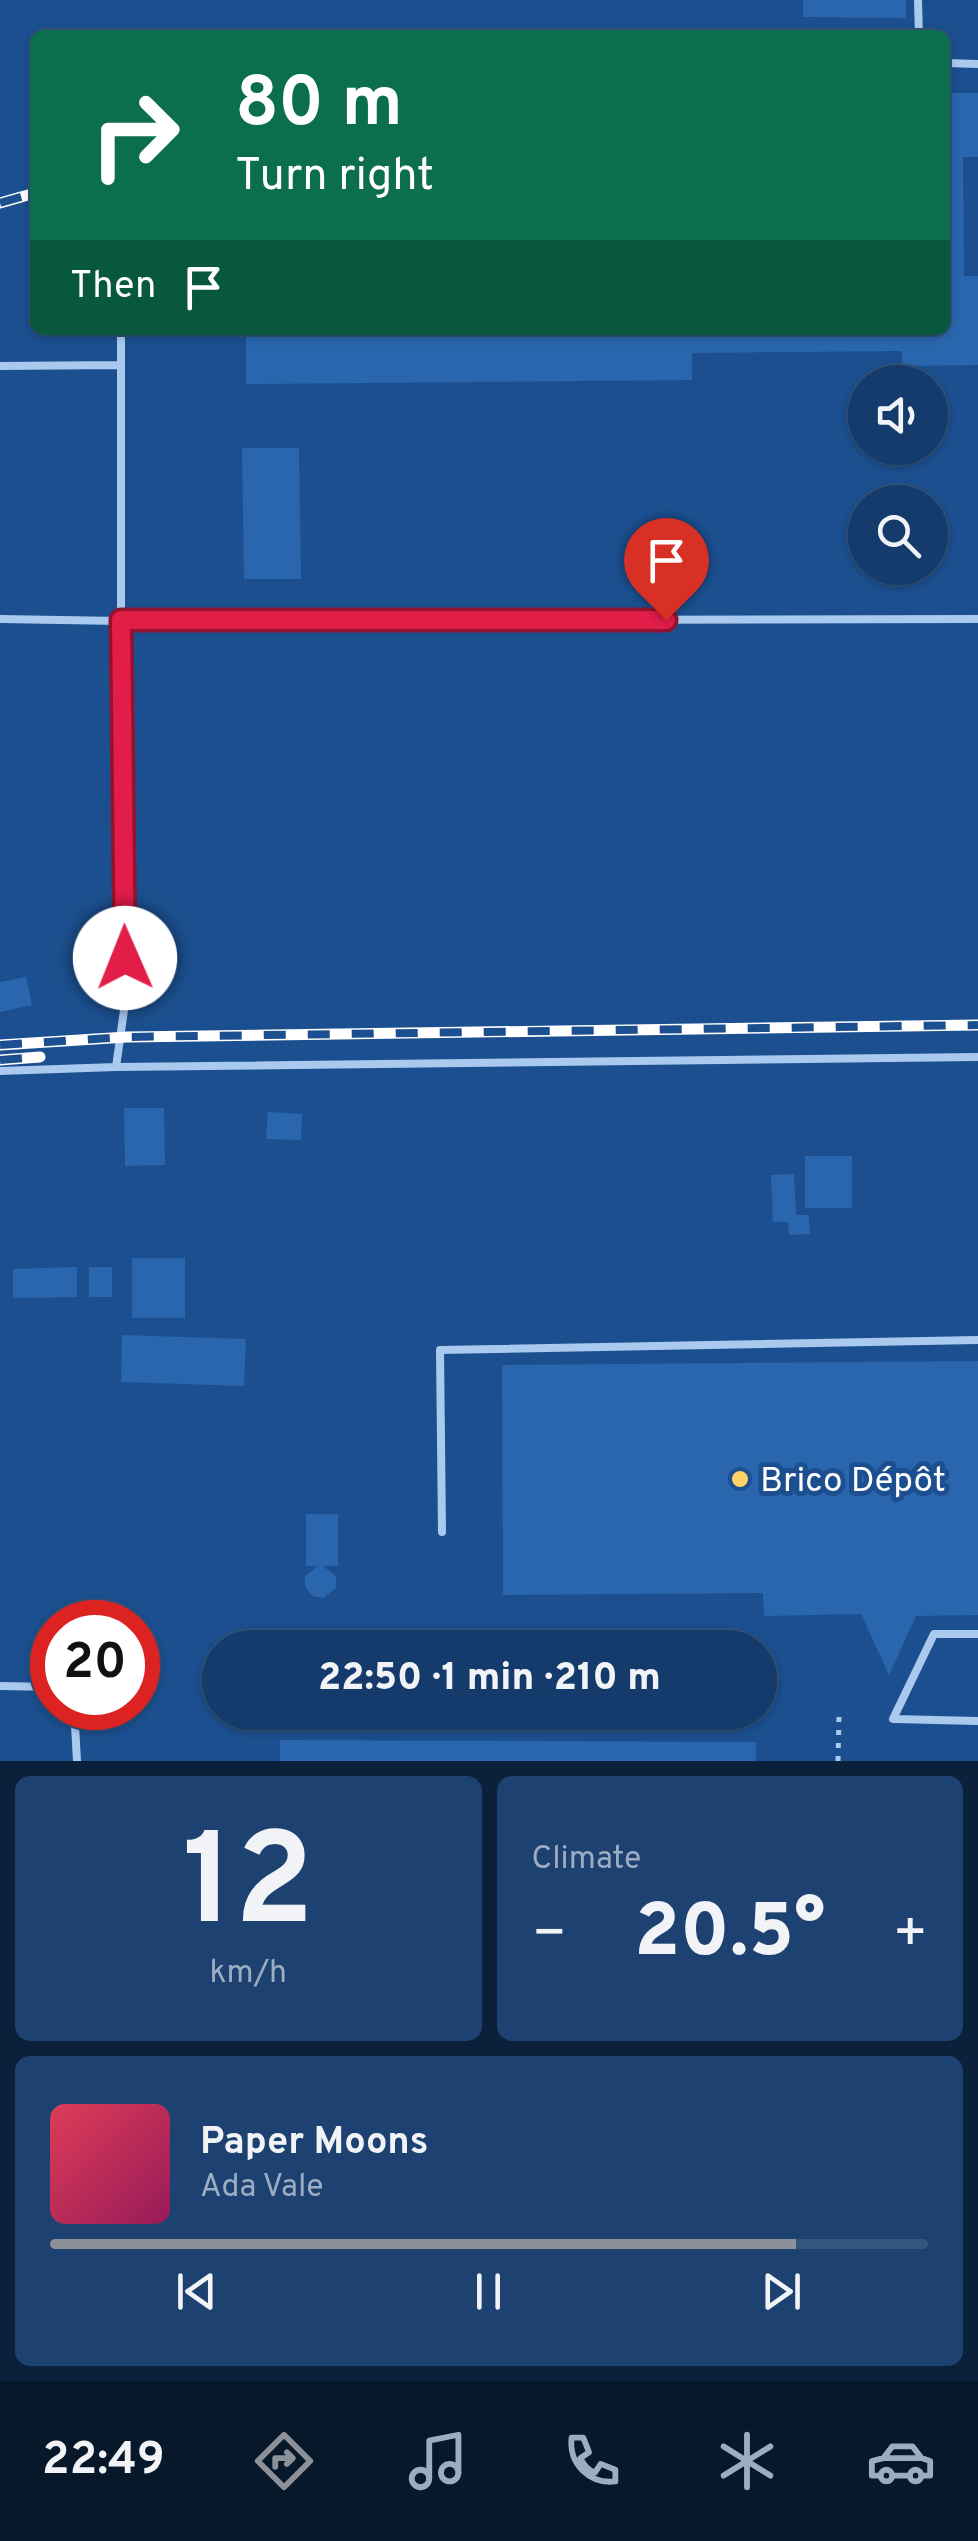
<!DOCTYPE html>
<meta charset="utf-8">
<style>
:root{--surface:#143b6b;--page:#1d4271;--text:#f1f3f6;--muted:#9dadc1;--line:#33557e;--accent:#8c9099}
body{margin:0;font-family:Overpass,sans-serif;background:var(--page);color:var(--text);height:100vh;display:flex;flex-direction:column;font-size:38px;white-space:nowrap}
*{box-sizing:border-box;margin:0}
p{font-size:32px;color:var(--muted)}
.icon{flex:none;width:55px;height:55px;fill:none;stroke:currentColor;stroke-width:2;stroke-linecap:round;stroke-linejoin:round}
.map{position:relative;height:1761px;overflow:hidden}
.side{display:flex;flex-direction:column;gap:15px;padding:15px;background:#0b203b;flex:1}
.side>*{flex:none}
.hud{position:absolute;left:30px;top:30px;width:920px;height:305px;border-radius:15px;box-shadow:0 2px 8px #0004,0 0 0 2px var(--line);background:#0b6e4f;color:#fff;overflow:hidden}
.controls{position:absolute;left:848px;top:365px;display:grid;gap:20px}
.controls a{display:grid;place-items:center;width:100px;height:100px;border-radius:50%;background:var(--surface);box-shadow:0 2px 8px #0004,0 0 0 2px var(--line);font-size:50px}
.speed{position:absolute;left:30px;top:1600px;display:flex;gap:20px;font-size:50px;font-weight:700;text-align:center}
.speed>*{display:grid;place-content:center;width:130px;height:130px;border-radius:50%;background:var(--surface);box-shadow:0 2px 8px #0004,0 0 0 2px var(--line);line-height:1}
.speed .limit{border:15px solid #d22;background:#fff;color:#111}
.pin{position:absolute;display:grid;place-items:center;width:85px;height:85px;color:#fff;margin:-102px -42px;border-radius:50% 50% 50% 0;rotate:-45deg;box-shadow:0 0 10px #0007}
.pin .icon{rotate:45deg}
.me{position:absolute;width:110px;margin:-55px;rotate:359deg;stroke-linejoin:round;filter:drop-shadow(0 0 8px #0008)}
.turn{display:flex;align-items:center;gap:35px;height:210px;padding:0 40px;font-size:45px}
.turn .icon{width:130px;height:130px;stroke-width:2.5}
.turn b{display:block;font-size:70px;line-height:85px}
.then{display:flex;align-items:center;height:95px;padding:0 40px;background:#0003;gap:20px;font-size:38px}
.big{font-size:75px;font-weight:800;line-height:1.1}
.side .tile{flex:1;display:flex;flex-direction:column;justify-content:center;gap:15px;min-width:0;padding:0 35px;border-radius:15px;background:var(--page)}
.side .dial{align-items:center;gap:0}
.dial b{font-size:130px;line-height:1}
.song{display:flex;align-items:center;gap:30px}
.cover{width:120px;height:120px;border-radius:15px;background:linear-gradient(135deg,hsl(350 70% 55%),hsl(330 70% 35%))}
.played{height:10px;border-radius:5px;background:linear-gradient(90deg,var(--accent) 85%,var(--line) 85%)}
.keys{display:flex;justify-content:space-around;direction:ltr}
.heat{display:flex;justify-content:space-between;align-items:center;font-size:55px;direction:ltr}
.side .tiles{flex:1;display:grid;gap:15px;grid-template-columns:1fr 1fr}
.tile:last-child{grid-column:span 2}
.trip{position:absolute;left:202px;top:1630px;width:575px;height:100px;border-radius:50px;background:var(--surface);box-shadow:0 2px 8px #0004,0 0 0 2px var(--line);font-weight:800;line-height:100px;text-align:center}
.dock{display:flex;height:160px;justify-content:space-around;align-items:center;background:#08182b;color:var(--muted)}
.dock .icon{width:70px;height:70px}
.dock .selected{color:var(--accent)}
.dock b{font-size:45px;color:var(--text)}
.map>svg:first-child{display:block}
</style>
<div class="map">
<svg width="978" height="1761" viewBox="0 0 978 1761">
<rect width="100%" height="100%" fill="#1b4f8f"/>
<path fill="#2a66ad" d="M803 0H906V18L803 17Z
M945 93H978V157H963L964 276H978V365L902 366V351L692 353V380L246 384V330H945Z
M242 448H299L301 579H244Z
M90 927H114L115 963H90Z
M26 977 32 1005 0 1012V982Z
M124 1108H164L165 1165 125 1166Z
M268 1112 302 1114 301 1140 266 1139Z
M805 1156H852V1208H805Z
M794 1174 796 1215H809L810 1234 789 1235 788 1222H773L771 1175Z
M132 1258H185V1318H132Z
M77 1267V1297L13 1298V1269Z
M89 1267H112V1297H89Z
M122 1335 246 1339 244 1386 121 1382Z
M978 1361V1615L916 1616 889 1675 861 1614 764 1616 763 1593 503 1595 502 1365Z
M306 1514H338V1566H323L336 1576V1588L323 1598 312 1596 305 1587V1576L318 1566H306Z
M280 1740 756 1742V1761H280Z"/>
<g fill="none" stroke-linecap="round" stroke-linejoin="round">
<path stroke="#a9c9ee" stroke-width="5" stroke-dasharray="5 8" stroke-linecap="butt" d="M838 1761 839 1716"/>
<path stroke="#a9c9ee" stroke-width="8" d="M918 0 919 35
M945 63 978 64
M121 330V621L978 619
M0 366 120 365
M0 619 121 621 126 996 116 1067 0 1071
M116 1067 978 1057
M442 1532 440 1350 978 1340
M978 1634H934L893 1719 978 1721
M0 1686 52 1687
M74 1708 77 1761"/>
<g stroke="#fff" stroke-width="11">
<path id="rail" d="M0 203 35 193
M0 1045 127 1037 978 1025
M0 1060 40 1057"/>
</g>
<use href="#rail" stroke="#1b4f8f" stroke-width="8" stroke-dasharray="22" stroke-linecap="butt"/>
</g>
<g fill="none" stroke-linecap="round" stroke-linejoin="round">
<g stroke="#92132f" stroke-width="25">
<path id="route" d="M125 958 121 620H666"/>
</g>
<use href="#route" stroke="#e11d48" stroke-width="18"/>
</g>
<circle fill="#ffd166" stroke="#1b4f8f" stroke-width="4" cx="740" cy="1479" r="10"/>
<g text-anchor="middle" stroke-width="10" stroke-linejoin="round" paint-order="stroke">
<g font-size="35" fill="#fff" stroke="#1b4f8f" text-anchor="start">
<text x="760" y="1491">Brico Dépôt</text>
</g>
</g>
</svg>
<div class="controls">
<a><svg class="icon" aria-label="sound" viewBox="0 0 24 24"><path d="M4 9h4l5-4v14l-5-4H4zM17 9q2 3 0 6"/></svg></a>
<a><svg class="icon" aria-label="search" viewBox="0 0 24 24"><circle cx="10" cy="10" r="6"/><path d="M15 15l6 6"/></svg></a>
</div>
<div class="speed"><div class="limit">20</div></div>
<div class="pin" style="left:666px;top:620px;background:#d93025"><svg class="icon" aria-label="arrive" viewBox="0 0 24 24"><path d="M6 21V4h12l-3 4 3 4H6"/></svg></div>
<svg class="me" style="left:125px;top:958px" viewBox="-20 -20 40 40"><circle r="19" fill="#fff"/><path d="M0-13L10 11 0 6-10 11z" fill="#e11d48"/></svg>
<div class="trip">22:50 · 1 min · 210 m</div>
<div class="hud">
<div class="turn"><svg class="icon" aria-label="right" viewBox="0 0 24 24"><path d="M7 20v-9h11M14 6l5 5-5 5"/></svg><div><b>80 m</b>Turn right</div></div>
<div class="then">Then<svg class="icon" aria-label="arrive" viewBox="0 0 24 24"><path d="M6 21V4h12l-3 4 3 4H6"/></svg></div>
</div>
</div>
<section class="side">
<div class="tiles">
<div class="tile dial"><b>12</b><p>km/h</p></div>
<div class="tile"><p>Climate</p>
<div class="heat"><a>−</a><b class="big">20.5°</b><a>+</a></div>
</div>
<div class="tile">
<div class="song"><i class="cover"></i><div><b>Paper Moons</b><p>Ada Vale</p></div></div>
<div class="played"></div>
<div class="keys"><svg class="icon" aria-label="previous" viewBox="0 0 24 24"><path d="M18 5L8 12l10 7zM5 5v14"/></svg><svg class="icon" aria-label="pause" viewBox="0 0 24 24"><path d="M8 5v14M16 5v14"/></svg><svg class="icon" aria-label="next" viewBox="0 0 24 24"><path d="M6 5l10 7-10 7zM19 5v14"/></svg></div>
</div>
</div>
</section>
<nav class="dock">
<b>22:49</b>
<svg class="icon selected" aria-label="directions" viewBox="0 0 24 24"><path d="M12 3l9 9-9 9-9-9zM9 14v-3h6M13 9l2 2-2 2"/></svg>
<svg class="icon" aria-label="music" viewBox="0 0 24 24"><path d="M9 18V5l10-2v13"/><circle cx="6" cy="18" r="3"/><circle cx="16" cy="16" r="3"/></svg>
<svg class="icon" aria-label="phone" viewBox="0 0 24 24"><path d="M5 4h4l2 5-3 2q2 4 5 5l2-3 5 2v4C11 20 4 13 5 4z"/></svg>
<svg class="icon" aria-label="climate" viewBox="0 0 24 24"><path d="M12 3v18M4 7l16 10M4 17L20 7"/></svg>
<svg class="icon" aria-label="car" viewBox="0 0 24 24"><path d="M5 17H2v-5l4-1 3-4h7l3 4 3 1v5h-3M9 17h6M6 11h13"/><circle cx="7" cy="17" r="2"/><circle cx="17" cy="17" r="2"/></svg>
</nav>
